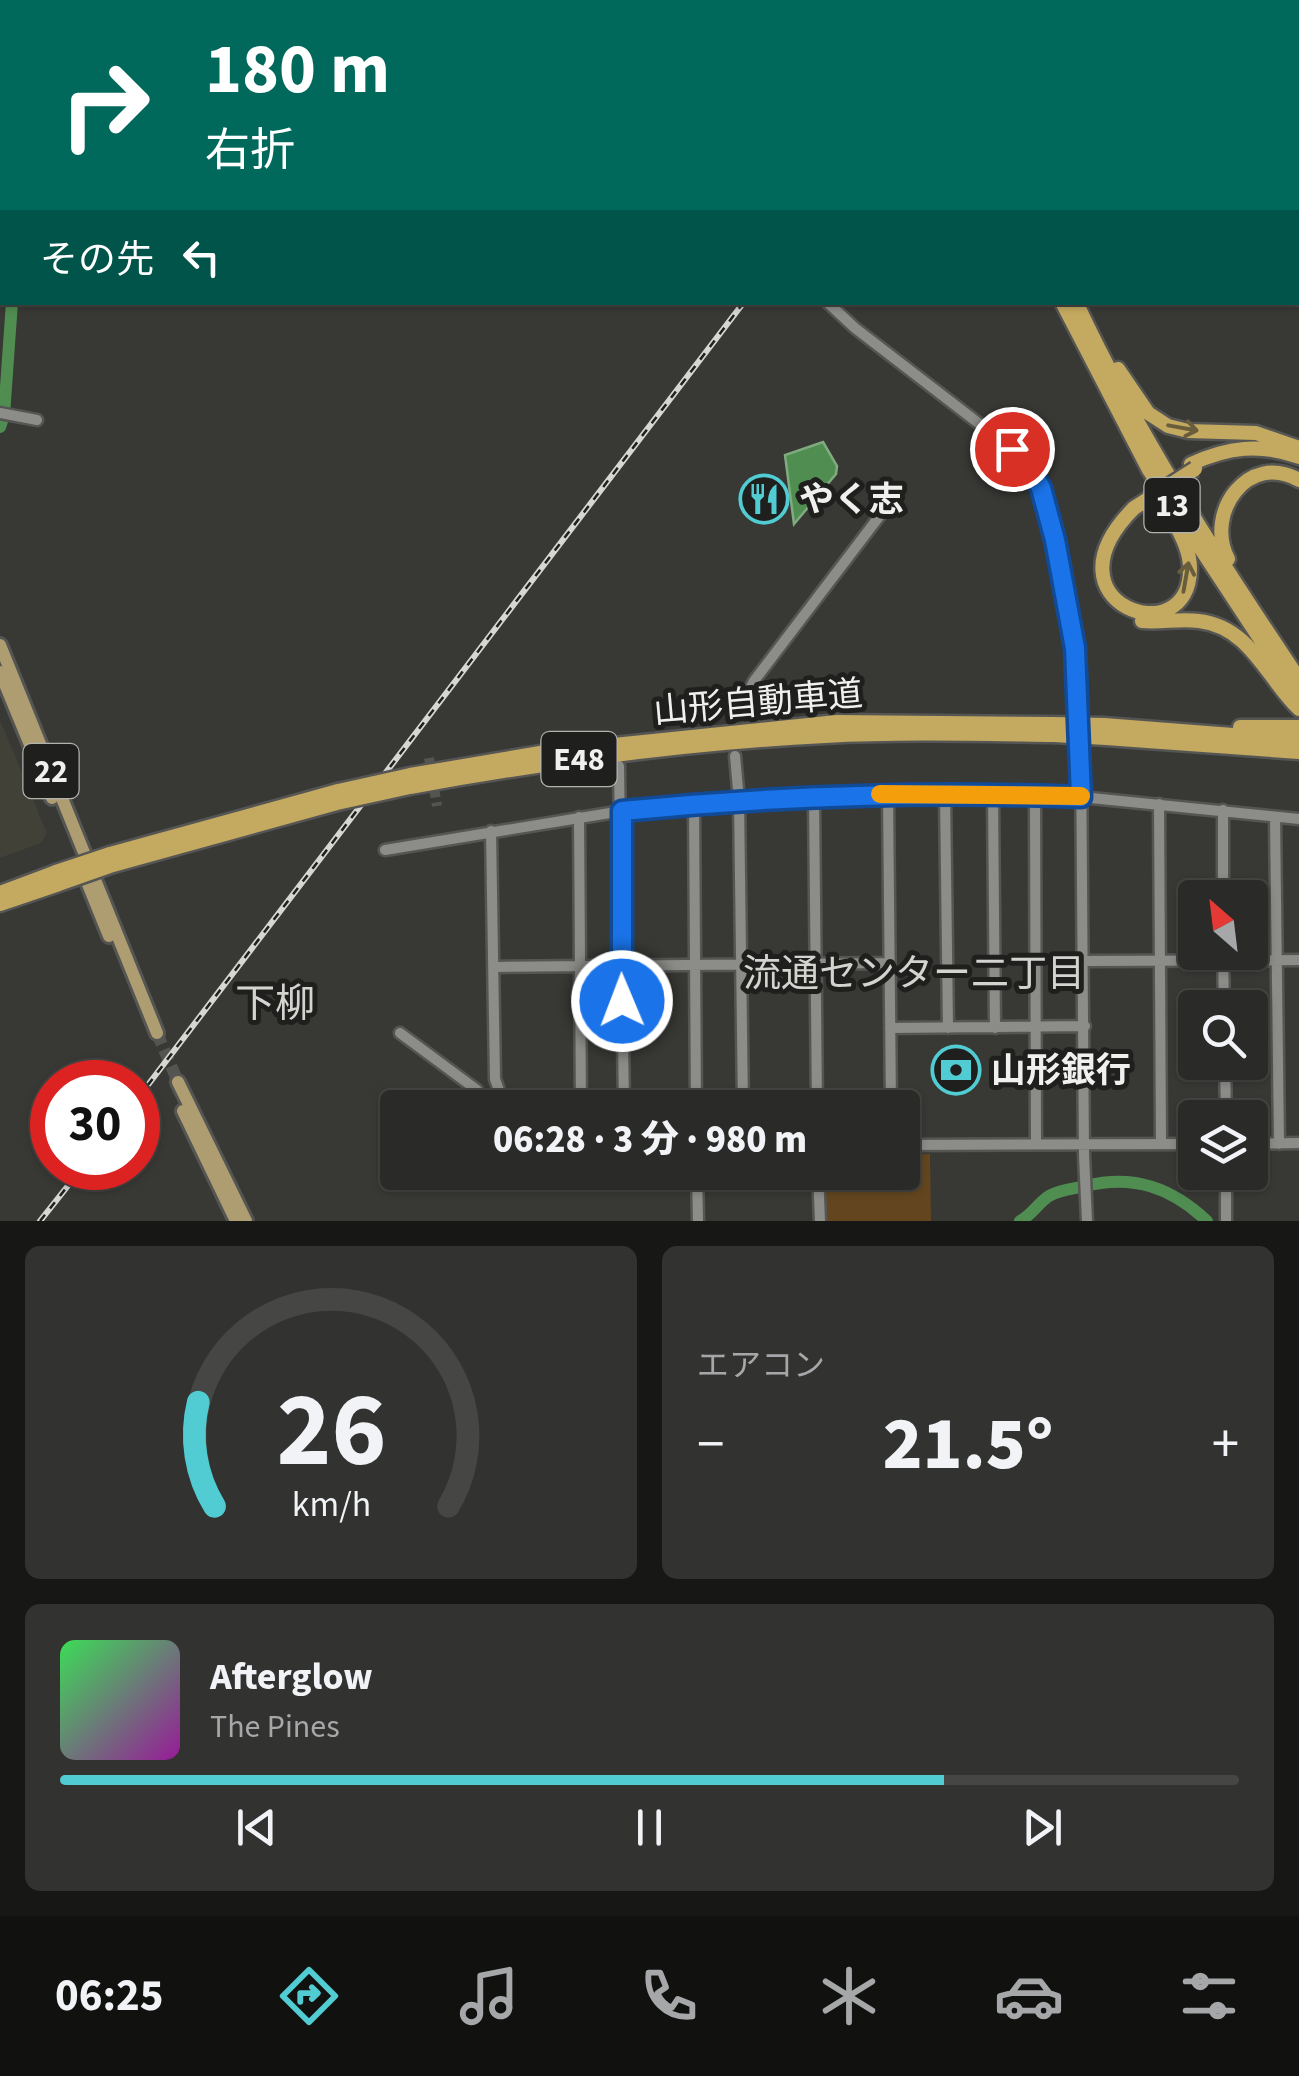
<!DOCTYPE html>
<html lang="ja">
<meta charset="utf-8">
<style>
:root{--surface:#2a2a28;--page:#323230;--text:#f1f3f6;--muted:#a5a7a8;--line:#464645;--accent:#51ccd2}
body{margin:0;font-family:"Source Sans 3","Noto Sans JP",sans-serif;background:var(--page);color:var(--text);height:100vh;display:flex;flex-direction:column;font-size:38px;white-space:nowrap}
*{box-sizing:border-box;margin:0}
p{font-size:32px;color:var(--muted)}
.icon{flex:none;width:55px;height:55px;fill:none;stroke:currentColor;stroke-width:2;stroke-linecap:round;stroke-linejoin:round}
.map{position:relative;height:1221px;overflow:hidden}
.panel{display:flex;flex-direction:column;gap:25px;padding:25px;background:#171716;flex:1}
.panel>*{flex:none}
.hud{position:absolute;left:0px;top:0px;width:1300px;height:305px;box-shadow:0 2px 8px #0004,0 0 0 2px var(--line);background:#00695c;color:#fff;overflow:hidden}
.needle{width:65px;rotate:332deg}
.tools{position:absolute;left:1178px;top:880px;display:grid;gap:20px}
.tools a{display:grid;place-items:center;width:90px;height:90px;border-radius:10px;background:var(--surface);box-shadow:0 2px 8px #0004,0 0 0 2px var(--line);font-size:50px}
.speed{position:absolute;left:30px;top:1060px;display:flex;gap:20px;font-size:50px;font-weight:700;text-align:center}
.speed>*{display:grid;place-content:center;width:130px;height:130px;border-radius:50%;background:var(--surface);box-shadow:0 2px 8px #0004,0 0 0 2px var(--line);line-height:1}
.speed .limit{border:15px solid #d22;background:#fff;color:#111}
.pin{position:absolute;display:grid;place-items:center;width:85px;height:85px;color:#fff;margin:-42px;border:5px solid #fff;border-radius:50%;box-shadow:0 2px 10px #0007}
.me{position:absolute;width:110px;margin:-55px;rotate:359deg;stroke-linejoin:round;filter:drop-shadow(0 0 8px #0008)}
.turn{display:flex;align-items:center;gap:35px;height:210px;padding:0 40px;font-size:45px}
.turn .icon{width:130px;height:130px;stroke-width:2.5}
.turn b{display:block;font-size:70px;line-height:85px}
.then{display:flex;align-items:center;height:95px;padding:0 40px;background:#0003;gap:20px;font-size:38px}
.big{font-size:75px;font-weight:800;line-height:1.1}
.panel .card{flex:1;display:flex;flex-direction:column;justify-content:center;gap:15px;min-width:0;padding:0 35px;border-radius:15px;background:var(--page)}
.panel .dial{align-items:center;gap:0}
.dial svg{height:260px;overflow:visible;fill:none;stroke:var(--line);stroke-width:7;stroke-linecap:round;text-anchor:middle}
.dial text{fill:var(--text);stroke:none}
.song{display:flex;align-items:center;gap:30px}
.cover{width:120px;height:120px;border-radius:15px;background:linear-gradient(135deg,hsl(130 70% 55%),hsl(300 70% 35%))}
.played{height:10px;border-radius:5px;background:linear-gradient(90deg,var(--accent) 75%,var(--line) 75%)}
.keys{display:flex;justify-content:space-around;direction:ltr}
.heat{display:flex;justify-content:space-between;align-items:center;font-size:55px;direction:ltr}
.panel .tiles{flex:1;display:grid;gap:25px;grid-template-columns:1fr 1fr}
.card:last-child{grid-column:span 2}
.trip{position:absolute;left:380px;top:1090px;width:540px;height:100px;border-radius:10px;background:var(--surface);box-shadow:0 2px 8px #0004,0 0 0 2px var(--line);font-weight:800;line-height:100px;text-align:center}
.menu{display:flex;height:160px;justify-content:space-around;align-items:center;background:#111110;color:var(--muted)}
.menu .icon{width:70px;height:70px}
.menu .selected{color:var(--accent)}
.menu b{font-size:45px;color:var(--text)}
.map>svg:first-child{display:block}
</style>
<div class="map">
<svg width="1299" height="1221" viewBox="0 0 1299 1221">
<rect width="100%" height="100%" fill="#383835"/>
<path fill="#414138" d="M0 720 47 833 41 843 0 858Z"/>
<path fill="#634620" d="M930 1154 931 1221H826L825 1173 902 1172 903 1155Z"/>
<path fill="#508d51" stroke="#80ab80" stroke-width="2.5" d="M823 442 837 466 836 474 794 524 785 455Z"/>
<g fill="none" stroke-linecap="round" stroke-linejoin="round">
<path stroke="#508d51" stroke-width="12" d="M479 2 480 0
M0 427 4 415 12 302
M1020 1221C1032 1215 1038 1203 1049 1196 1061 1189 1073 1189 1086 1186 1134 1174 1172 1188 1207 1221"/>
<path stroke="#545451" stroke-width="10" stroke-dasharray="10 5" stroke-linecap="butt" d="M737 737 740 708
M429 758 437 806"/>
<path stroke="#545451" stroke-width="12" stroke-dasharray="12 6" stroke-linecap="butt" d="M157 1033 178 1082"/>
<g stroke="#555654" stroke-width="15">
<path id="minor" d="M752 0 753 2
M827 302 855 328 1012 449 1031 469 1047 505 1075 647 1081 747 1084 1155 1087 1221
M0 413 37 420
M740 708 754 681 894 497
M735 756 739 800 743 1108
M619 766 624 1108
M888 794 891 1108
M945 794 948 1028
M993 794 995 1028
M1035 795 1036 1144
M814 796 817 1108
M694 804 696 1108
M1159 804 1161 1144
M1223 810V898
M579 817 581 1108
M1275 817 1279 1144
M491 831 495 1079 502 1099 511 1108
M385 850 622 811 814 796 945 794 1081 797 1299 819
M1223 952 1224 1008
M1085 961 1299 960
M495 967 889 963
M890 1028 1085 1026
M400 1033 477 1090
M1225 1062 1226 1118
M1250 1144 1299 1143
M902 1145 1195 1144
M697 1172 698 1221
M818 1172 820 1221
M1226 1221V1172"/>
</g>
<g stroke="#555654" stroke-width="18">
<path id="major" d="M613 2 616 0
M0 109 2 108
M0 645 157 1033
M0 672 52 798
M81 867 109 936
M178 1082 246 1221
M183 1111 236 1221"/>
</g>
<g stroke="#555654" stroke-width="19">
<path id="highway" d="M934 0 935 2
M956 0 957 2
M1062 302 1149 470 1299 698
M1076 302C1138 435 1217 557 1299 679
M1118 369 1148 413 1168 426 1188 431 1256 433 1299 448
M1191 464C1228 447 1260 443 1299 457
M1134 508C1038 604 1191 656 1190 568 1190 552 1182 537 1175 523
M1228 559C1204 512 1249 451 1299 480
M1142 621C1161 623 1180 618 1199 621 1250 627 1266 677 1299 709
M1104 725 1299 740
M1240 727H1299
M1106 738 1299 752
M410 775 546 752 837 722 1052 724
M410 787C547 762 686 743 825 736 901 732 978 734 1054 735
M110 854 338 791
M113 865 337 803
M0 893 56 872
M0 904 59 884"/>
</g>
<use href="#minor" stroke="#8c8c89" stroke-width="10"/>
<use href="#major" stroke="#ae9d70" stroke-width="12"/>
<use href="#highway" stroke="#c4a960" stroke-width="14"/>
<g stroke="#d6d7d4" stroke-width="6">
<path id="rail" d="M972 2 974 0
M138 1098 744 302
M40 1221 82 1168"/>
</g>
<use href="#rail" stroke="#1f1f1e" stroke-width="2.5" stroke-dasharray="8" stroke-linecap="butt"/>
<g stroke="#555654" stroke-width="19" stroke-linecap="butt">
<path id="highway-bridge" d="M1134 508 1195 469
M1052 724 1104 725
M1054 735 1106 738
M338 791 410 775
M337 803 410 787
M56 872 110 854
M59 884 113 865"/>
</g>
<use href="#highway-bridge" stroke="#c4a960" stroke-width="14"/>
</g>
<defs><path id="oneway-shaft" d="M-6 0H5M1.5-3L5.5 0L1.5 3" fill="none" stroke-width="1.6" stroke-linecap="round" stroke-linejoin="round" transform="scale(2.5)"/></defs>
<g stroke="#695d3c">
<use href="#oneway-shaft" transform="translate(1183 428) rotate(10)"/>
<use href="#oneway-shaft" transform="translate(1186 577) rotate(-80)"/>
</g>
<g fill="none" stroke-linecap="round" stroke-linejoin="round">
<g stroke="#114b97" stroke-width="25">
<path id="route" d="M622 1001V811C775 796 927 791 1081 797L1075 648 1055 540 1041 488 1030 469 1012 449"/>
</g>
<use href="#route" stroke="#1a73e8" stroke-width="18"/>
<path stroke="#f59e0b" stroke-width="18" d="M880 794 1081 796"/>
</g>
<defs>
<g id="restaurant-ring" transform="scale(2.5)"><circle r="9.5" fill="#1f1f1e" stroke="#51ccd2" stroke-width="1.5"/><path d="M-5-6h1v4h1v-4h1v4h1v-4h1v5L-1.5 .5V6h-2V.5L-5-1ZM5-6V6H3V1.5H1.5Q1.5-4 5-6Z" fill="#51ccd2"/></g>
<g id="bank-ring" transform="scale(2.5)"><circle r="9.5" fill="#1f1f1e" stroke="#51ccd2" stroke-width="1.5"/><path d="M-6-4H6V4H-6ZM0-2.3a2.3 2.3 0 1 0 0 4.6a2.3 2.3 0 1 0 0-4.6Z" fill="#51ccd2"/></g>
</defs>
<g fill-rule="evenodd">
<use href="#restaurant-ring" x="764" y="499"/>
<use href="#bank-ring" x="956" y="1070"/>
</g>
<g text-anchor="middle" stroke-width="10" stroke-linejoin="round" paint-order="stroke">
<g fill="#1f1f1e" stroke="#b1b2b0" stroke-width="2.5">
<rect x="1144.5" y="478" width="55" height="54" rx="8"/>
<rect x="541.5" y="732" width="75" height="54" rx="8"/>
<rect x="23.5" y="744" width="55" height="54" rx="8"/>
</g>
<g font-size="32" font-weight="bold" fill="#f0f1ef">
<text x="1172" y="516">13</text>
<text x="579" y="770">E48</text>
<text x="51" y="782">22</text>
</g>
<g font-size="35" font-weight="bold" fill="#f0f1ef" stroke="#1f1f1e" text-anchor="start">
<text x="799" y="511">やく志</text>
<text x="991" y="1082">山形銀行</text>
</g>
<g font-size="35" fill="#f0f1ef" stroke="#1f1f1e">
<text transform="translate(758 702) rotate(-5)" y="12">山形自動車道</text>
</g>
<g font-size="38" fill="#d3d3d0" stroke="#1f1f1e">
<text x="914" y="986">流通センター二丁目</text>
</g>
<g font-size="40" fill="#d3d3d0" stroke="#1f1f1e">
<text x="275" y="1017">下柳</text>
</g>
</g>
</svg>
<div class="tools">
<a><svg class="needle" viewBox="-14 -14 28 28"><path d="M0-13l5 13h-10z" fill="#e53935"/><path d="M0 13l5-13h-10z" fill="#a5a7a8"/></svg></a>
<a><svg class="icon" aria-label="search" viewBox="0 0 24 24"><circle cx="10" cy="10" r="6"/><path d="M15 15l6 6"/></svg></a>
<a><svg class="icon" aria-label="layers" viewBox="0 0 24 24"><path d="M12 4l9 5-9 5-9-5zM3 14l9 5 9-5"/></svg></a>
</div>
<div class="speed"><div class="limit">30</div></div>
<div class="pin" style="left:1012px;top:449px;background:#d93025"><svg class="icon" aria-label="arrive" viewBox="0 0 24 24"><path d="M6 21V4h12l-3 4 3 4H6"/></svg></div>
<svg class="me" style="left:622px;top:1001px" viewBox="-20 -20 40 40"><circle r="17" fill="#1a73e8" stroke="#fff" stroke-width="3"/><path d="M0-11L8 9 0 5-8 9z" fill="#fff"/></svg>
<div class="trip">06:28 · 3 分 · 980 m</div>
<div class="hud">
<div class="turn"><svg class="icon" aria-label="right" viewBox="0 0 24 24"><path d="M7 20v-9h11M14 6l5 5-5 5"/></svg><div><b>180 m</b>右折</div></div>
<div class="then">その先<svg class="icon" aria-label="left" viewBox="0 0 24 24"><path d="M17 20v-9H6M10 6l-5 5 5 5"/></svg></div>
</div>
</div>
<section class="panel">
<div class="tiles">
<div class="card dial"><svg viewBox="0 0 100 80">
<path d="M14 69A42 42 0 1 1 86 69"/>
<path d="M14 69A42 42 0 0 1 9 37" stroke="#51ccd2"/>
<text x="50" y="56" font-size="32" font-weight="700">26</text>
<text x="50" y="72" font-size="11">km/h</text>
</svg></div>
<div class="card"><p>エアコン</p>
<div class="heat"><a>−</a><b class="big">21.5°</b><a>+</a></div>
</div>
<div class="card">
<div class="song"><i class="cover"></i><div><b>Afterglow</b><p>The Pines</p></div></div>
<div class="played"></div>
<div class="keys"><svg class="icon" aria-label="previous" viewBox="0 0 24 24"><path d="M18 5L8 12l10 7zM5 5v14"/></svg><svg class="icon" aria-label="pause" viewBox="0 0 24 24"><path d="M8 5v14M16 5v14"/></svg><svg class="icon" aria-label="next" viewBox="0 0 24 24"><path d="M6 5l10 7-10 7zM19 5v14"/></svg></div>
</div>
</div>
</section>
<nav class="menu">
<b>06:25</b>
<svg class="icon selected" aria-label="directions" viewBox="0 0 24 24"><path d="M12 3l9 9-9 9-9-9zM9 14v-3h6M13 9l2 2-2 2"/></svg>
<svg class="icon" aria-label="music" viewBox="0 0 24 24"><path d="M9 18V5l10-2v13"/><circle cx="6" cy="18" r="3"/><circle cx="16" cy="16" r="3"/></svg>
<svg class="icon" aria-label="phone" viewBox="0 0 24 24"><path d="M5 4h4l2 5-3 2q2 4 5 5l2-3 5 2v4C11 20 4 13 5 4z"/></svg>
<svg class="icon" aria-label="climate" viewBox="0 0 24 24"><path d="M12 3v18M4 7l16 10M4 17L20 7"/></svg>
<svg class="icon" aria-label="car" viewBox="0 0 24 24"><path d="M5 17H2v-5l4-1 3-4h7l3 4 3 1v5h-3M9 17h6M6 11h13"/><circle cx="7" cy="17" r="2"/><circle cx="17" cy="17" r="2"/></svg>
<svg class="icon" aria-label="filters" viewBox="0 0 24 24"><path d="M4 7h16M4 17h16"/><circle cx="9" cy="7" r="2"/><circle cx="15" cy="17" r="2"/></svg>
</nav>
